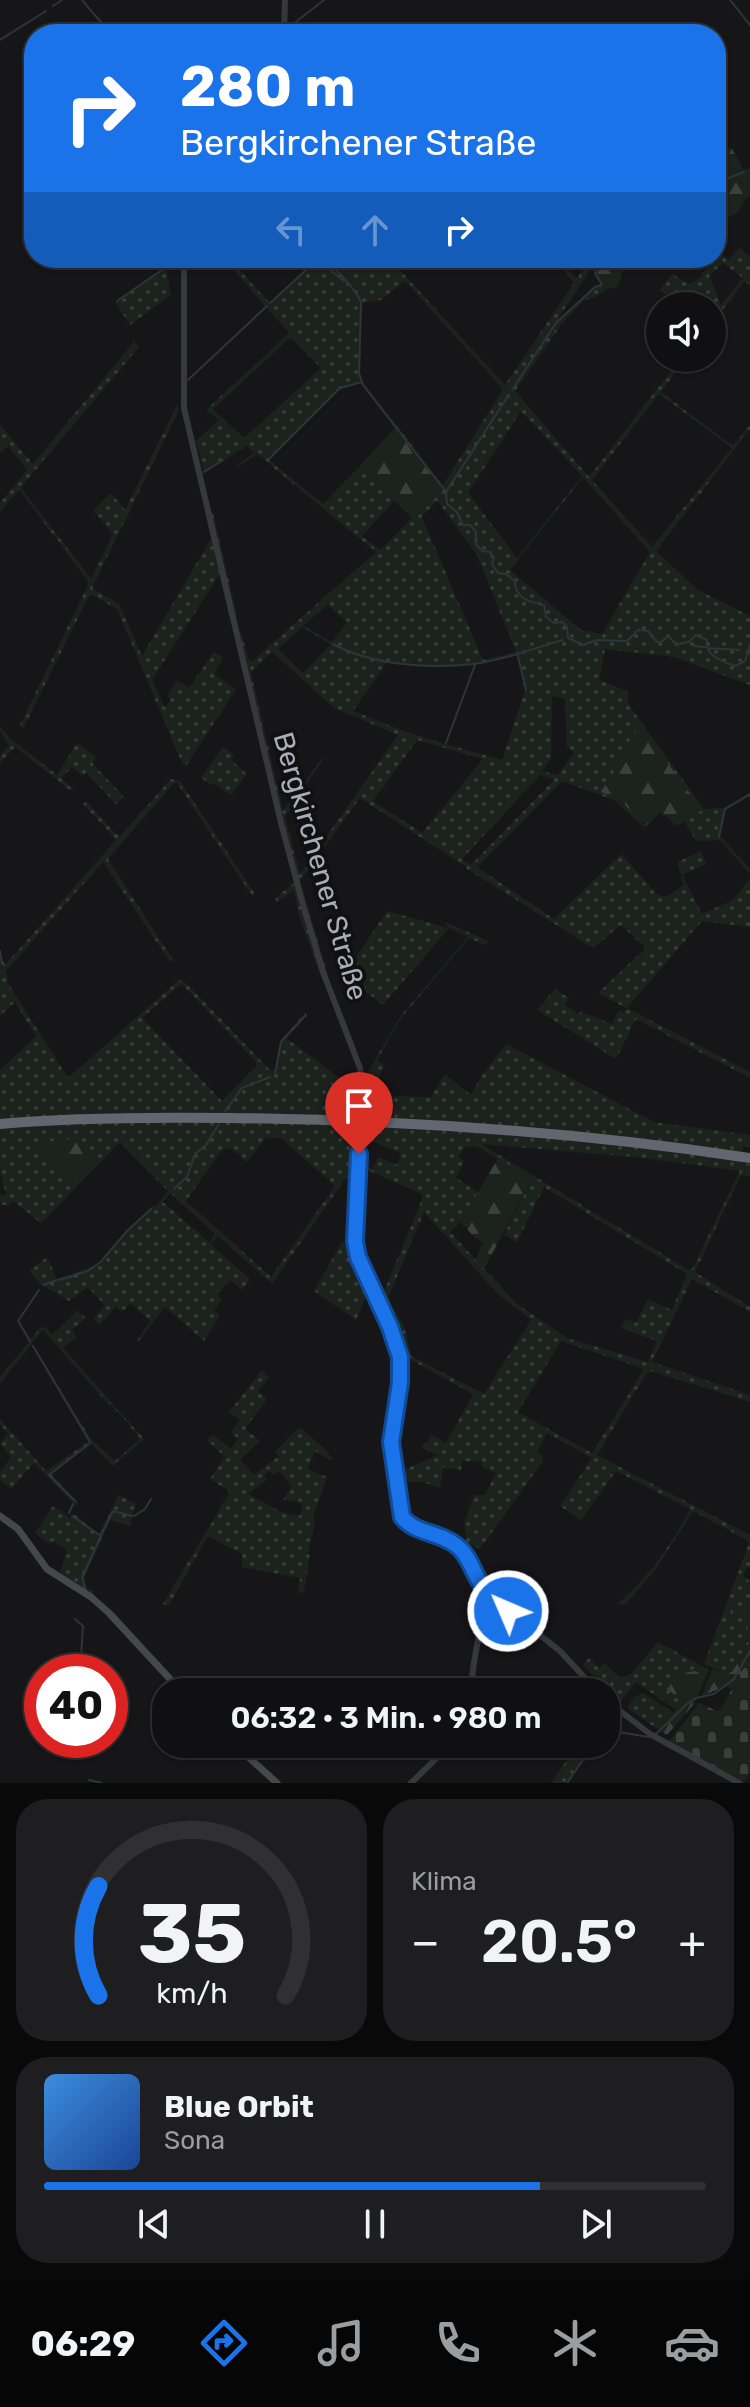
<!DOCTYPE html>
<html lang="de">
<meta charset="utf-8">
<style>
:root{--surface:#101012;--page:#1e1e20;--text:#f1f3f6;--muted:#9c9d9f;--line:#303032;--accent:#1a73e8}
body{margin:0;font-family:Rubik,sans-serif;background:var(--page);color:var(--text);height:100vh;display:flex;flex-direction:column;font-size:30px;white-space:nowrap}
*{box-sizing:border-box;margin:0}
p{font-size:26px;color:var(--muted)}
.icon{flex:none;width:44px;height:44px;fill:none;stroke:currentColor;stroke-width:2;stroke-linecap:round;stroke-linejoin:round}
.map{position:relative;height:1783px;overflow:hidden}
.drawer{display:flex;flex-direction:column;gap:16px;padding:16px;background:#09090a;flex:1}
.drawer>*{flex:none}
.guide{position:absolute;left:24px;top:24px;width:702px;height:244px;border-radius:32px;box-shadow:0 2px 6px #0004,0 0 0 2px var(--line);background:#1a73e8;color:#fff;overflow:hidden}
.buttons{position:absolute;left:646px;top:292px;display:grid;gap:16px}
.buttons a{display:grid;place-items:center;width:80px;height:80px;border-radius:50%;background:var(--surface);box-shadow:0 2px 6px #0004,0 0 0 2px var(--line);font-size:40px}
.speed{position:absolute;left:24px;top:1654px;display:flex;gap:16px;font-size:40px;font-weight:700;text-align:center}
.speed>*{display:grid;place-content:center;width:104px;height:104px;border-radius:50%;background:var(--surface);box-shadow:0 2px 6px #0004,0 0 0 2px var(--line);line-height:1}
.speed .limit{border:12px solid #d22;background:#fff;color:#111}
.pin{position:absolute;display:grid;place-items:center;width:68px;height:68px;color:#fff;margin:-82px -34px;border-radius:50% 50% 50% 0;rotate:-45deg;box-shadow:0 0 8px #0007}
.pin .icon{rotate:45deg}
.me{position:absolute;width:88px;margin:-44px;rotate:315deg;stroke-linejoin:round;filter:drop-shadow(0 0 6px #0008)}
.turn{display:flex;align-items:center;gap:28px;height:168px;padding:0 24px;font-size:36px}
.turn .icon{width:104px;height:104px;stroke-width:2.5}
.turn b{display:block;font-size:56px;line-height:68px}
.lanes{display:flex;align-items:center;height:76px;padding:0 24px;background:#0003;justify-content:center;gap:40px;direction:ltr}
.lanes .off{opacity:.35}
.big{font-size:60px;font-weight:600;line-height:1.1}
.drawer .widget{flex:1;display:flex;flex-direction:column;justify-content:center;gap:12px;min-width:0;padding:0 28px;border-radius:32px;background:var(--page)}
.drawer .dial{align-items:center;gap:0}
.dial svg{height:208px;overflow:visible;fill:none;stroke:var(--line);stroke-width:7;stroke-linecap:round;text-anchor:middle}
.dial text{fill:var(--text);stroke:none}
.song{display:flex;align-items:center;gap:24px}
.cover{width:96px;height:96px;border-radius:12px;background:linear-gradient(135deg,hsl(210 70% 55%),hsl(220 70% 35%))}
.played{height:8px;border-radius:4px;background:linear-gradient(90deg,var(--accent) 75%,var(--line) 75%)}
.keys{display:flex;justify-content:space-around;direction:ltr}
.heat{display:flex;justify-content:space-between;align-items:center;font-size:44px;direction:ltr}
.drawer .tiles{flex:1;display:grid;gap:16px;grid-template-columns:1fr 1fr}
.widget:last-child{grid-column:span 2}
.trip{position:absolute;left:152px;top:1678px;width:468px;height:80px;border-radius:32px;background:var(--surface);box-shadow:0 2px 6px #0004,0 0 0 2px var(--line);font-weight:600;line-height:80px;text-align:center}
.tab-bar{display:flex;height:128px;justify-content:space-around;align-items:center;background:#060607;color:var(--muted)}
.tab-bar .icon{width:56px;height:56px}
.tab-bar .selected{color:var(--accent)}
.tab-bar b{font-size:36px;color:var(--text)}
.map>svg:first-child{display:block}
</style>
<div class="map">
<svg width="750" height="1783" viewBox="0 0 750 1783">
<defs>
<pattern id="green-dots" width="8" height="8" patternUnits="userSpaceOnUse" patternTransform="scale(2)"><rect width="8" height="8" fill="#1c231d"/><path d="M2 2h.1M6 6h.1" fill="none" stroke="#3a403c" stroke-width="1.8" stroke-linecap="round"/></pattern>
<pattern id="forest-firs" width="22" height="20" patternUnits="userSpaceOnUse" patternTransform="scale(2)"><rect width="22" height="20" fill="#1c231d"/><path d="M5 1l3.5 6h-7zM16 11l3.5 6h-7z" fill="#3a403c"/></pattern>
<pattern id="cemetery-stones" width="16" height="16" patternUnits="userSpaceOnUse" patternTransform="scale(2)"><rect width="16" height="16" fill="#1c231d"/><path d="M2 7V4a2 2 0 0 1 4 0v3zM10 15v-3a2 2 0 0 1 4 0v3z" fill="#3a403c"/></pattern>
</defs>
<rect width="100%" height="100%" fill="#161618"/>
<path fill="url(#green-dots)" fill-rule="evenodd" d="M739 248 750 256V284L744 282 712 324V306H678L660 290 672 274 689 284 703 276 702 273 718 259 716 250 729 260ZM723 263 743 278 721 305 709 276Z
M223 258H236L233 263 270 303 316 258H389L505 385 574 283 553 258H558L575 277H578L590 258H598L557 320 595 286 601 285 606 290 594 298 584 300 561 325 515 391 589 477 681 358H686L661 392 733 446 750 425V429L656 551 698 590 750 616V685L674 657 605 649 599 680 627 691 629 705 704 809 723 808 750 793V796L725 810 720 836 750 869V874L720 840 696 841 683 819 701 811 614 771 616 797 646 826V829L614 800 562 781 477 867 554 919 621 854 658 895 666 897 684 885 677 862 701 851 706 864 682 875 702 914 733 900 750 878V927L702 921 627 1008 750 1072V1078L636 1019 616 1059 537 1010 555 989 569 998 565 1005 578 1014 581 1012 612 1024 619 1010 623 1012 626 1008 598 993 646 948 621 925 593 948 467 869 466 867 360 798 300 881 328 975 321 977 299 915 294 891 277 902 275 898 294 883 234 634 241 632 249 660 252 661 376 552 257 454 238 467 237 465 254 453 247 446 204 473 196 441 219 420 206 410 289 333ZM405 281 503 389 443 485 363 382 360 373 362 303 381 300ZM291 337 321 368 244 438 213 409ZM361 383 441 487 381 550 362 536 394 501 359 467 323 504 269 460 340 389ZM659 394 732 448 652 547 592 480ZM521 411 582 476 517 558 468 493ZM583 477 650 552 602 634 581 630 510 570ZM437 500 477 555 516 652 483 660 422 517ZM328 605 347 623 332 642 303 626ZM302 627 331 644 303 673 278 649ZM272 652 334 708 398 735 300 874 285 816 324 759 322 758 283 811 251 672ZM517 654 525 690 502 760 446 744 476 665ZM388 661 418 666 474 665 445 744 404 731 353 711ZM552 696 565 699 567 747 574 752 558 775 542 771 551 758ZM417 740 483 759 422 833 373 801ZM540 775 553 779V781L471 865 462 859Z
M166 268 171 295 130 325 115 302Z
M133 340 139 347 22 486V489L91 579 113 534 93 510 111 493 125 510 178 403V412L92 588 119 604 142 656 211 539 206 517 213 512 237 616 230 618 219 575 152 680 165 708 171 699 167 696 177 680 189 688 214 652 223 658 214 674 236 689 186 766 182 763 117 609 92 595 89 596 23 729 20 725 88 585V581L20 491H18L0 512V503L27 470 8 446 0 453V425L33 464 133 343Z
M0 726 11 739 57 775 77 743 96 757 92 763 124 797 116 804 86 772 83 776 72 767 61 778 73 788 71 791 15 747 0 763V756L9 745 0 731Z
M223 747 234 755 231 760 247 774 231 795 214 783 212 785 201 778Z
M171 779 180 781 255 894 252 896 177 783H174L108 859 173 960 170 962 103 862 6 971 8 983 68 1078 179 980 186 983 271 1071 275 1069 280 1041 306 1012 307 1015 286 1038 349 1085 364 1079 400 1017 468 937 449 928 383 1005 344 975 387 911 448 928 445 922 489 941 485 945 469 938 401 1018 377 1060 385 1066 371 1091 384 1096 431 1097 445 1074 471 1095 482 1075 506 1044 654 1122 750 1135V1147L743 1146 741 1162 750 1164V1176L741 1175 695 1272 750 1307V1312L692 1279 652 1362 750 1395V1402L651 1371 646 1374 597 1455 750 1535V1568H746L743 1577 750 1581V1610L733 1612 747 1616 749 1643 732 1672 725 1673 704 1664 749 1543 745 1539 693 1511 656 1569 625 1605 617 1604C648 1578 672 1545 690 1509L616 1471 581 1520 560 1506 592 1458 547 1433 537 1452 543 1456V1461L480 1549 470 1544 468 1555 464 1520 466 1519 474 1495H485L496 1473 482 1467V1462L462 1461 461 1470 443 1467 440 1488 423 1482H399L397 1473 438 1455 422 1448 424 1443H427L431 1434 446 1443 473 1394 409 1359 397 1362 388 1328 368 1293 356 1320 314 1291 342 1242 352 1248 354 1178 352 1176 345 1179 272 1284 218 1236 211 1245 250 1279 242 1290 230 1280 217 1294 222 1300 214 1310 220 1316 204 1341 165 1307 138 1342 137 1340 150 1321 130 1303 122 1312 116 1307 99 1325 93 1318 105 1306 88 1287 69 1301 42 1285 29 1271 47 1257 57 1279 95 1266 151 1207 156 1206 168 1191 120 1142 41 1223 13 1201 8 1206 0 1204V1195H6L0 1171V1070L36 1036 15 1002 0 1016V952L5 965 115 841V838L83 804 86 801 117 835H121ZM180 985H183L256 1062V1066L222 1101 142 1018ZM266 1138H281L335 1186 271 1277 186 1201 221 1151 227 1148 233 1150 247 1162ZM364 1138 401 1153 397 1165 378 1157 373 1169 362 1164ZM73 1139 95 1163 75 1184 46 1142ZM481 1144 645 1158 740 1171 692 1269 689 1270ZM476 1146 532 1179 504 1235 517 1242 544 1187 687 1274 672 1310 648 1299 636 1323 625 1319 621 1328 657 1341 648 1362 567 1338 517 1304 450 1232 461 1222 478 1192 456 1178 464 1161 458 1157 465 1147ZM365 1169 422 1194 423 1197 382 1296 378 1297C361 1262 356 1238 361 1200 363 1190 361 1179 365 1169ZM170 1193 215 1234 210 1243 163 1202ZM424 1212 497 1293 531 1320 484 1394 411 1356 405 1328 388 1298ZM561 1341 642 1368 643 1371 592 1453 518 1412Z
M77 1311 86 1318 72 1330 77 1337 63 1348 144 1439 113 1466 91 1444 50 1473 78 1503 76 1506 34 1463 11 1489 0 1480V1472L11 1457 0 1443 8 1434 0 1424V1419L46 1471 89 1441 31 1345 0 1383V1377L40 1328 46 1327 52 1335ZM43 1330 102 1397 123 1417 140 1439 115 1461 91 1439 32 1343Z
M262 1370 269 1377 258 1392 267 1399 245 1429 260 1441 240 1460 254 1475 279 1456 275 1452 299 1427 323 1447 332 1458 331 1461 315 1451 308 1469 327 1477 313 1517 315 1523 308 1554 310 1556 304 1591 298 1593 300 1578 242 1567V1554L208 1536 169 1605 163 1604 230 1492 210 1479 225 1457 207 1440 213 1435 231 1449 238 1439 231 1432 240 1420 229 1412ZM269 1471 274 1475 279 1471 292 1486 283 1499 303 1504 300 1516 281 1512 248 1494 267 1480 264 1476Z
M119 1495 136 1504 130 1526 110 1520 84 1578 87 1588 95 1591 92 1594 60 1573 67 1550 53 1541 50 1544 35 1533 53 1506 70 1518 74 1514 99 1534Z
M658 1642 709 1670 706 1676C688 1667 679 1674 668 1689L683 1701 676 1710 636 1682 620 1703 583 1665 589 1658 599 1668 605 1663 620 1678 631 1674Z
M643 1693 674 1713 659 1730 627 1708 634 1697Z
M578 1744H600L585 1761 582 1759 566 1783H551Z"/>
<path fill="url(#forest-firs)" d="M731 147 744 170 750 168V196L745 199 738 212 720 221 718 228 720 237 716 235V157Z
M598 258H641L623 270 618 286 606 290 591 268Z
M395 428 441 487 412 518 359 467Z
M640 725 702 810 677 826 661 812 646 826 619 799 601 792 614 772 610 767Z
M73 1139 95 1164 75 1184 40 1149 46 1142Z
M498 1158 532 1179 484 1269 475 1260 483 1243 474 1237 461 1222Z
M735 1605 750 1610V1657L732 1689 726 1686 702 1696 712 1669 725 1673 732 1672 749 1644 747 1617 732 1612Z
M695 1671 706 1676 694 1704 667 1735 659 1730 683 1701 667 1689 679 1674Z"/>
<path fill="url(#cemetery-stones)" d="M750 1657V1772L744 1783 669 1742 699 1703 717 1711 721 1709Z"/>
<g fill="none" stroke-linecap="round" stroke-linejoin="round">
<path stroke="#2c353c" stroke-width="2" d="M82 0 111 34
M730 0 750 25
M53 6 62 0
M288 34V28L324 0
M0 40 46 11
M716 183 744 172
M321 258C333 265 355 288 361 302L359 373 363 385 446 492 447 504 457 512 463 525H470L476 532V544L482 551 490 552 494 558 492 564 498 573 506 574 515 581C515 599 530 602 544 605L546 617 554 623 562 622 567 627 568 638 583 645 597 640 627 641 638 630 648 631 657 642H661L668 636 677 645 690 641 696 635 707 640C704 655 721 661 735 666L745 661 750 644
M117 301 166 267 164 258
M270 303 317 260 344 281
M188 380 267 306
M512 390 556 323 595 287 602 285 595 273 604 258
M269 459 340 388 362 382
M204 472 223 460
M446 492 508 396
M333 644C372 665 428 669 473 664 502 661 534 648 563 640
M694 646 705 647
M708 648 739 650
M517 652 526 690
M446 743 475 665
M719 837 725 809 750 794
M0 951 2 963
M275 1074 281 1042 306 1015
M223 1114 242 1088 270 1077
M174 1189 187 1177 195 1154 206 1145 219 1124
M103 1259 128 1230 151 1209
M86 1272 102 1261
M74 1275 84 1272
M58 1280 73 1276
M43 1285 55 1281
M30 1341 18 1321 39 1290
M33 1346 90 1442
M74 1500 49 1475 89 1444
M69 1513 73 1504
M72 1516 84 1524
M134 1516 145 1509 151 1499
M101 1535 113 1511 132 1516
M85 1588 82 1578 101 1536 86 1526
M75 1619 83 1626 80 1672
M606 1730 649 1737
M655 1735 687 1704 696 1698 714 1694 734 1679 750 1651
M89 1780 102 1783
M567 1783 594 1744"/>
<path stroke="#37383d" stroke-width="6" d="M284 34 285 0
M184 258V408L281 823 303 905 323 972 360 1068 363 1087 362 1106
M361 1129 355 1241 362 1270 390 1327 400 1357V1383L391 1442 402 1517 414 1528 439 1535 457 1545 493 1598 560 1651 598 1692
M471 1692C471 1676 482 1607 491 1597
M606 1700 650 1734 739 1783
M411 1783 451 1744"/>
<path stroke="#45474d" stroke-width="7" d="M0 1516 18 1529 47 1569 91 1597 109 1613 182 1692
M234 1744 277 1783"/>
<path stroke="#63666e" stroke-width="10" d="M0 1124C76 1117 154 1117 230 1118 404 1120 578 1132 750 1158"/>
<path stroke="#37383d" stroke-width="6" d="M361 1129 362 1106"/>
</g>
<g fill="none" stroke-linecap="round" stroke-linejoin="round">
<g stroke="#114b97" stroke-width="20">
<path id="route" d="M359 1154 355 1241 358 1257 390 1327 400 1357V1383L391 1442 402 1517C415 1534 441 1532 457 1546 469 1555 473 1572 481 1584 488 1595 498 1603 508 1611"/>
</g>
<use href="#route" stroke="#1a73e8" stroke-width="14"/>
</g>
<g text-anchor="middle" stroke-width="8" stroke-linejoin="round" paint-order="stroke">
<g font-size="28" fill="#a8adb8" stroke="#111113">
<text transform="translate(321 866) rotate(74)" y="10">Bergkirchener Straße</text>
</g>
</g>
</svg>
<div class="buttons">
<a><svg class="icon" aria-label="sound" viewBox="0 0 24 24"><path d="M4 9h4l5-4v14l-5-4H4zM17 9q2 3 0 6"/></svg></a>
</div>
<div class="speed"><div class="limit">40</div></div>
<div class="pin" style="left:359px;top:1154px;background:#d93025"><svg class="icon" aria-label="arrive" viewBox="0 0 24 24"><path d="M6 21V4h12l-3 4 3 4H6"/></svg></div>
<svg class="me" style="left:508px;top:1611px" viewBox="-20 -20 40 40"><circle r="17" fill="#1a73e8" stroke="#fff" stroke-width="3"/><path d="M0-11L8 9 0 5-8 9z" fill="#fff"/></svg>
<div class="trip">06:32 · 3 Min. · 980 m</div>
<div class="guide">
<div class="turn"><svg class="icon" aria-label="right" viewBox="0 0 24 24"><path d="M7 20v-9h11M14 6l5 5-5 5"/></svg><div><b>280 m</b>Bergkirchener Straße</div></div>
<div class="lanes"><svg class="icon off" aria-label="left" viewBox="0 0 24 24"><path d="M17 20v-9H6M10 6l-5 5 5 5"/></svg><svg class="icon off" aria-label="ahead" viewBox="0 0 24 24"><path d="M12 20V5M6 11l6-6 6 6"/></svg><svg class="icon" aria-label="right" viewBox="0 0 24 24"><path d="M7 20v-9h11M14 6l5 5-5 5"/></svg></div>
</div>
</div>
<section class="drawer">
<div class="tiles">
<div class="widget dial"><svg viewBox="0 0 100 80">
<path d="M14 69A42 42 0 1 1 86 69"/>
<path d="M14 69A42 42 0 0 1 14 27" stroke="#1a73e8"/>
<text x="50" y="56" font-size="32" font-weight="700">35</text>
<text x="50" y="72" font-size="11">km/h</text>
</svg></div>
<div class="widget"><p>Klima</p>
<div class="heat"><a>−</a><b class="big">20.5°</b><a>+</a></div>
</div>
<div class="widget">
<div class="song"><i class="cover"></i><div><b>Blue Orbit</b><p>Sona</p></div></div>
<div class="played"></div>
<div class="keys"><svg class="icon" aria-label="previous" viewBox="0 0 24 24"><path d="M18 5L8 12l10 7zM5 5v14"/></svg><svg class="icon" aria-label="pause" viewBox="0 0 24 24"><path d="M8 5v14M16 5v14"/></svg><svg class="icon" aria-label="next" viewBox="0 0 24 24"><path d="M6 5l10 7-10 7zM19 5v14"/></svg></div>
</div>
</div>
</section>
<nav class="tab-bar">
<b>06:29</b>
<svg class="icon selected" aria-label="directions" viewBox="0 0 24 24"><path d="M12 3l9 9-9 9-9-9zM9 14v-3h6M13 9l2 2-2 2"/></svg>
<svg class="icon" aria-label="music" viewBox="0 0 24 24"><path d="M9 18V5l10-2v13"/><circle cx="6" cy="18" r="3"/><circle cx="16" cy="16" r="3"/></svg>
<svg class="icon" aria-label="phone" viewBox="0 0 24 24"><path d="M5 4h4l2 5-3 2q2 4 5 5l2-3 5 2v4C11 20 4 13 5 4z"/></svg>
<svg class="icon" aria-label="climate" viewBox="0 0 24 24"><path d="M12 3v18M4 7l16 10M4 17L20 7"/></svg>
<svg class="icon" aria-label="car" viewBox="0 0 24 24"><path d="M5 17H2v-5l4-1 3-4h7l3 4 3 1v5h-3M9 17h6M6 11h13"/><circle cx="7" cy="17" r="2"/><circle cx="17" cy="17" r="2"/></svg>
</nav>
